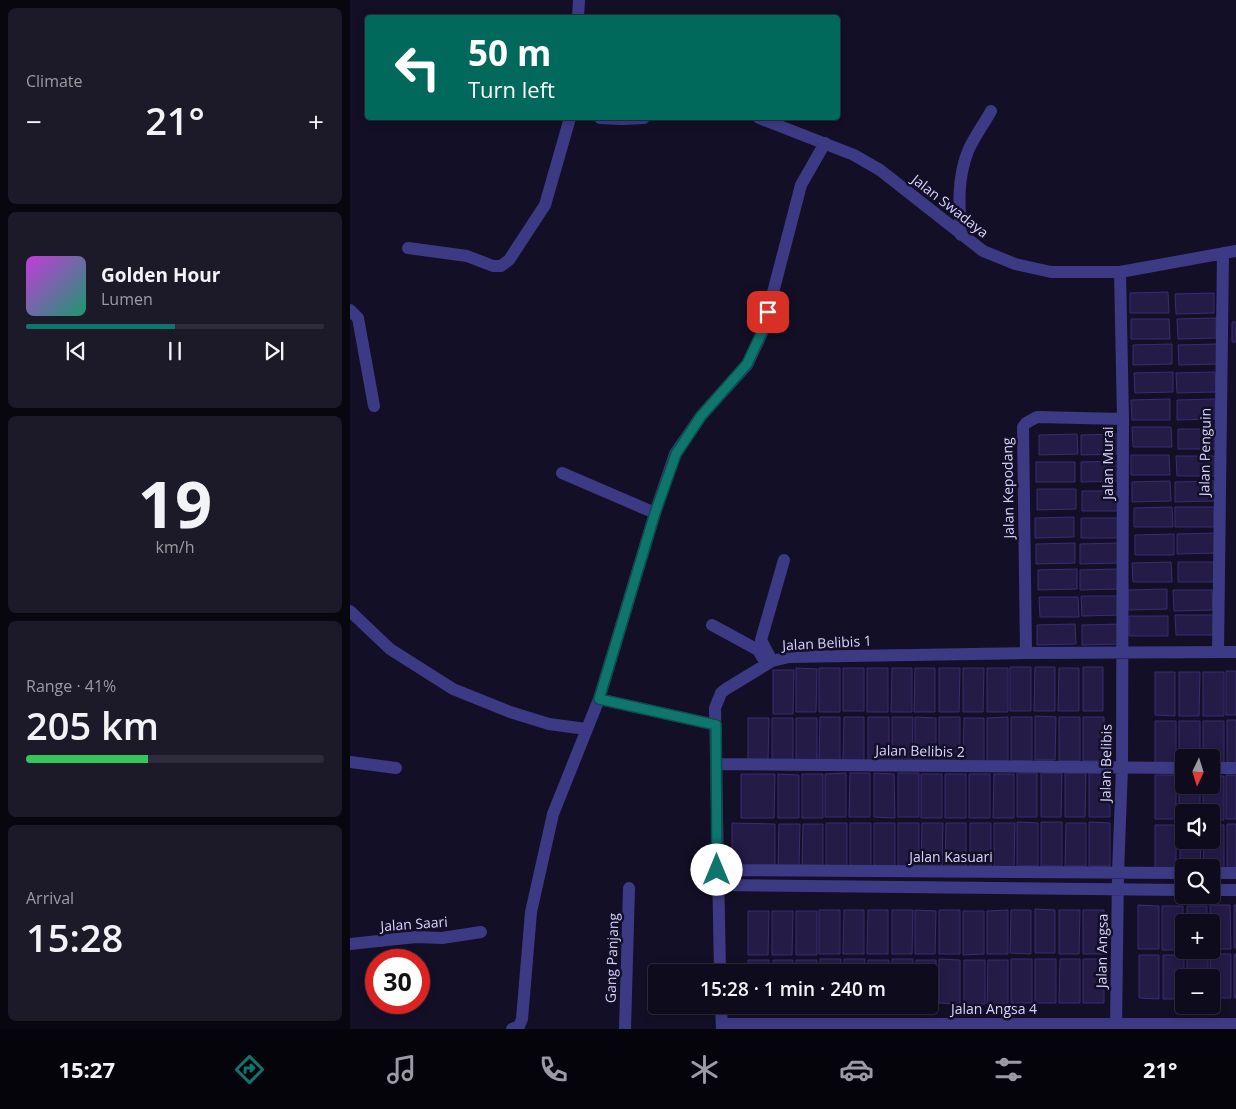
<!DOCTYPE html>
<meta charset="utf-8">
<style>
:root{--surface:#0e0b1c;--page:#1c1929;--text:#f1f3f6;--muted:#9b9ba3;--line:#2e2b3b;--accent:#0f766e}
body{margin:0;font-family:"Open Sans",sans-serif;background:var(--page);color:var(--text);height:100vh;display:flex;flex-direction:column;font-size:19px;white-space:nowrap}
*{box-sizing:border-box;margin:0}
p{font-size:16px;color:var(--muted)}
.icon{flex:none;width:28px;height:28px;fill:none;stroke:currentColor;stroke-width:2;stroke-linecap:round;stroke-linejoin:round}
.map{position:relative;flex:1;overflow:hidden}
.side{display:flex;flex-direction:column;gap:8px;padding:8px;background:#08060f;width:350px}
.side>*{flex:none}
.banner{position:absolute;left:15px;top:15px;width:475px;height:105px;border-radius:5px;box-shadow:0 2px 8px #0003,0 0 0 1px var(--line);background:#00695c;color:#fff;overflow:hidden}
.needle{width:32px;rotate:184deg}
.tools{position:absolute;left:825px;top:749px;display:grid;gap:10px}
.tools a{display:grid;place-items:center;width:45px;height:45px;border-radius:5px;background:var(--surface);box-shadow:0 2px 8px #0003,0 0 0 1px var(--line);font-size:25px}
.speed{position:absolute;left:15px;top:949px;display:flex;gap:10px;font-size:25px;font-weight:700;text-align:center}
.speed>*{display:grid;place-content:center;width:65px;height:65px;border-radius:50%;background:var(--surface);box-shadow:0 2px 8px #0003,0 0 0 1px var(--line);line-height:1}
.speed .limit{border:8px solid #d22;background:#fff;color:#111}
.pin{position:absolute;display:grid;place-items:center;width:42px;height:42px;color:#fff;margin:-21px;border-radius:10px;box-shadow:0 2px 8px #0006}
.me{position:absolute;width:55px;margin:-28px;rotate:0deg;stroke-linejoin:round;filter:drop-shadow(0 0 4px #0008)}
.turn{display:flex;align-items:center;gap:18px;height:105px;padding:0 20px;font-size:22px}
.turn .icon{width:65px;height:65px;stroke-width:2.5}
.turn b{display:block;font-size:35px;line-height:42px}
.big{font-size:38px;font-weight:600;line-height:1.1}
.side .tile{flex:1;display:flex;flex-direction:column;justify-content:center;gap:8px;min-width:0;padding:0 18px;border-radius:8px;background:var(--page)}
.side .dial{align-items:center;gap:0}
.dial b{font-size:65px;line-height:1}
.song{display:flex;align-items:center;gap:15px}
.cover{width:60px;height:60px;border-radius:8px;background:linear-gradient(135deg,hsl(290 70% 55%),hsl(160 70% 35%))}
.played{height:5px;border-radius:2px;background:linear-gradient(90deg,var(--accent) 50%,var(--line) 50%)}
.keys{display:flex;justify-content:space-around;direction:ltr}
.heat{display:flex;justify-content:space-between;align-items:center;font-size:28px;direction:ltr}
.charge{height:8px;border-radius:4px;background:linear-gradient(90deg,#34c759 41%,var(--line) 0)}
.trip{position:absolute;left:298px;top:964px;width:290px;height:50px;border-radius:5px;background:var(--surface);box-shadow:0 2px 8px #0003,0 0 0 1px var(--line);font-weight:600;line-height:50px;text-align:center}
.tab-bar{display:flex;height:80px;justify-content:space-around;align-items:center;background:#06040b;color:var(--muted)}
.tab-bar .icon{width:35px;height:35px}
.tab-bar .current{color:var(--accent)}
.tab-bar b{font-size:22px;color:var(--text)}
main{display:flex;flex:1;min-height:0}
.map>svg:first-child{display:block}
</style>
<main>
<section class="side">
<div class="tile"><p>Climate</p>
<div class="heat"><a>−</a><b class="big">21°</b><a>+</a></div>
</div>
<div class="tile">
<div class="song"><i class="cover"></i><div><b>Golden Hour</b><p>Lumen</p></div></div>
<div class="played"></div>
<div class="keys"><svg class="icon" aria-label="previous" viewBox="0 0 24 24"><path d="M18 5L8 12l10 7zM5 5v14"/></svg><svg class="icon" aria-label="pause" viewBox="0 0 24 24"><path d="M8 5v14M16 5v14"/></svg><svg class="icon" aria-label="next" viewBox="0 0 24 24"><path d="M6 5l10 7-10 7zM19 5v14"/></svg></div>
</div>
<div class="tile dial"><b>19</b><p>km/h</p></div>
<div class="tile"><p>Range · 41%</p><b class="big">205 km</b><div class="charge"></div></div>
<div class="tile"><p>Arrival</p><b class="big">15:28</b></div>
</section>
<div class="map">
<svg width="886" height="1029" viewBox="0 0 886 1029">
<rect width="100%" height="100%" fill="#130f26"/>
<path fill="#241b47" stroke="#3b2d73" d="M818 292 819 313H780V293Z
M864 293V313L826 314 825 294Z
M866 318V338L828 339 827 319Z
M781 319H819L820 339H781Z
M882 322H886V342H882Z
M822 344V364L783 365V345Z
M867 344V364L829 365 828 345Z
M823 372V392L785 393 784 373Z
M865 372 866 392 827 393 826 373Z
M820 399V420H782L781 400Z
M865 399 866 419 827 420V400Z
M782 427H821L822 447H783Z
M828 429H866L867 449H828Z
M727 434 728 454 689 455V435Z
M769 434 770 454 731 455V435Z
M781 455H819L820 475H781Z
M826 456H865V476H827Z
M770 461V481L731 482V462Z
M686 462H725V482H686Z
M820 481 821 501 782 502V482Z
M864 481V501L825 502V482Z
M687 489H726V509L687 510Z
M732 491H771V511H732Z
M822 507 823 527H784V508Z
M825 507H864V527H825Z
M724 517V537L685 538V518Z
M731 518H770V538H731Z
M866 533V553L827 554V534Z
M824 534V555H785V535Z
M725 543V563L686 564V544Z
M768 543 769 563 730 564V544Z
M821 562 822 582H783L782 563Z
M828 562H867V582H828Z
M727 569V589L688 590V570Z
M768 569 769 589 730 590V570Z
M817 589V609L778 610V590Z
M823 590H862L863 610 824 611Z
M731 596H770V615L732 616Z
M689 597H728L729 617H690Z
M825 615H864L865 635H826Z
M779 616H818V636H779Z
M725 624 726 644 687 645V625Z
M771 624V644L732 645V625Z
M660 667H681V711H660Z
M685 667H705V711H684Z
M733 667H753V711H733Z
M446 668 467 669 466 712H446Z
M469 668H490V712H469Z
M493 668H514V711H493Z
M517 668H538V712H517Z
M542 668H562V712H541Z
M565 668H585V712H564Z
M589 668H610L609 712H589Z
M613 668H634L633 712H613Z
M637 668H658V712H637Z
M709 668H729V711H708Z
M423 670H444L443 714H423Z
M876 671H886V715H876Z
M805 672H825V716L805 715Z
M829 672H850L849 716H829Z
M853 672H874V716H853Z
M685 716 706 717 705 760H685Z
M470 717H490V761H469Z
M494 717H514V761H493Z
M518 717H539V761H518Z
M542 717H563L562 761H542Z
M565 717 586 718V762L565 761Z
M589 717H610V761H589Z
M658 717V761H637V718Z
M661 717H682V761H661Z
M709 717H730V761H709Z
M733 717H754V761H733Z
M398 718H419L418 762H398Z
M422 718H443V762H422Z
M446 718H467V762H446Z
M614 718H634V761L613 762Z
M877 720H886V764H877Z
M805 721H826V765H805Z
M829 721H850V758H834V765H829Z
M853 721H874V765H861V758H853Z
M496 773V817H475V774Z
M500 773H520V817H499Z
M524 773 544 774 545 818 524 817Z
M548 773H569V817H548Z
M667 773H687V817H667Z
M691 773H712L711 817H691Z
M715 773H736L735 817H715Z
M739 773H760V817H739Z
M391 774H425L424 818H391Z
M428 774 449 775V818H428Z
M452 774H473V818H452Z
M571 774H592V818H571Z
M595 774H616V818H595Z
M619 774H640V818H619Z
M644 774H664V818H643Z
M805 775H826V819H805Z
M876 775H886V819H876Z
M829 776H834V785H850V812H834V820H829Z
M861 776H874V820L861 819V812H853V785H861Z
M667 822 688 823V866H667Z
M691 822H712V866H691Z
M739 822 760 823V866H739Z
M382 823 425 824V867H382Z
M476 823H497V867H476Z
M500 823H521V867L500 866Z
M524 823H545V867H524Z
M548 823H569V867H548Z
M572 823H593L592 867H571Z
M596 823H616V867H595Z
M620 823H641V867H620Z
M644 823H665L664 867H644Z
M716 823H736V866H715Z
M429 824H450L449 868H428Z
M453 824H473V867H452Z
M877 824H886V868H877Z
M805 825H826V869H805Z
M830 825H834V840H851L850 868 830 869Z
M861 825H874V869L854 868 853 840H861Z
M788 905 809 906V949H788Z
M860 905H880L881 949H861Z
M884 905H886V948H884Z
M812 906H833V950H812Z
M837 906H857V922H837Z
M685 909 705 910V953H685Z
M469 910H490V954H469Z
M494 910H514V954H493Z
M518 910H538V954H517Z
M542 910H563L562 954H542Z
M565 910 586 911 585 954H565Z
M589 910H610V954H589Z
M658 910V954H637V911Z
M661 910H681V954L660 953Z
M709 910H730L729 954H709Z
M733 910H754V954H733Z
M398 911H419L418 955H398Z
M422 911H443L442 955H422Z
M446 911H467V955H446Z
M613 911H634V954L613 955Z
M860 954H881V998H861Z
M884 954H886V998H884Z
M789 955H809V999L789 998Z
M813 955H834V999H813Z
M837 955H858V978H837Z
M470 959H491V972H470Z
M494 959H515L514 972H494Z
M542 959H563V972H542Z
M589 959 610 960V1004L589 1003Z
M661 959H682V1003H661Z
M685 959H706V1003H685Z
M710 959H730V1003H709Z
M733 959H754V1003H733Z
M398 960H419V972H398Z
M423 960H443V972H423Z
M446 960H467V972H446Z
M518 960H539V972H518Z
M566 960H586V1004H579V972H566Z
M614 960H635V1004H614Z
M638 960H658V1004H637Z"/>
<g fill="none" stroke-linecap="round" stroke-linejoin="round">
<path stroke="#3d3a85" stroke-width="12" d="M228 18 229 0
M250 118 272 119 294 118
M409 118 504 155 530 170 633 251 665 264 701 272H770L886 251
M611 235C609 206 607 179 618 151 624 137 634 124 641 111
M58 248 117 256 143 266H151L159 260 195 205 220 118
M0 310 8 318 24 406
M212 473 305 513
M0 611 40 649 103 689 160 712 199 724 236 729
M362 625 408 650 415 662
M868 652 873 253
M676 653 673 427 676 423 687 417 773 419
M422 661 411 640 434 560
M249 699 366 725
M0 762 46 768
M367 764 834 768
M861 768H886
M367 870 834 873
M861 873H886
M368 885 834 890
M861 890H886
M0 944 66 937 92 938 131 932
M370 972 365 708 371 693 376 689 422 661 439 657 676 653 886 652
M371 1005 372 1029
M372 1024H886
M162 1029 169 1026 172 1019 181 912 203 814 249 699 305 513 325 454 351 416 397 365 413 331 451 185 475 143
M275 1029 279 888
M766 1029 768 873 772 768 773 419 770 272"/>
</g>
<g fill="none" stroke-linecap="round" stroke-linejoin="round">
<g stroke="#0a4d48" stroke-width="12">
<path id="route" d="M367 870 366 725 249 699 305 513 326 454 351 416 397 364 413 330 418 312"/>
</g>
<use href="#route" stroke="#0f766e" stroke-width="9"/>
</g>
<g text-anchor="middle" stroke-width="5" stroke-linejoin="round" paint-order="stroke">
<g font-size="14" fill="#d9d4ff" stroke="#130f26">
<text transform="translate(600 206) rotate(38)" y="5">Jalan Swadaya</text>
<text transform="translate(855 452) rotate(-89)" y="5">Jalan Penguin</text>
<text transform="translate(758 463) rotate(-90)" y="5">Jalan Murai</text>
<text transform="translate(658 488) rotate(-91)" y="5">Jalan Kepodang</text>
<text transform="translate(477 643) rotate(-3)" y="5">Jalan Belibis 1</text>
<text transform="translate(570 751) rotate(1)" y="5">Jalan Belibis 2</text>
<text transform="translate(756 763) rotate(-89)" y="5">Jalan Belibis</text>
<text x="601" y="862">Jalan Kasuari</text>
<text transform="translate(64 924) rotate(-4)" y="5">Jalan Saari</text>
<text transform="translate(752 951) rotate(-89)" y="5">Jalan Angsa</text>
<text transform="translate(262 958) rotate(-88)" y="5">Gang Panjang</text>
<text x="644" y="1014">Jalan Angsa 4</text>
</g>
</g>
</svg>
<div class="tools">
<a><svg class="needle" viewBox="-14 -14 28 28"><path d="M0-13l5 13h-10z" fill="#e53935"/><path d="M0 13l5-13h-10z" fill="#9b9ba3"/></svg></a>
<a><svg class="icon" aria-label="sound" viewBox="0 0 24 24"><path d="M4 9h4l5-4v14l-5-4H4zM17 9q2 3 0 6"/></svg></a>
<a><svg class="icon" aria-label="search" viewBox="0 0 24 24"><circle cx="10" cy="10" r="6"/><path d="M15 15l6 6"/></svg></a>
<a>+</a>
<a>−</a>
</div>
<div class="speed"><div class="limit">30</div></div>
<div class="pin" style="left:418px;top:312px;background:#d93025"><svg class="icon" aria-label="arrive" viewBox="0 0 24 24"><path d="M6 21V4h12l-3 4 3 4H6"/></svg></div>
<svg class="me" style="left:367px;top:870px" viewBox="-20 -20 40 40"><circle r="19" fill="#fff"/><path d="M0-13L10 11 0 6-10 11z" fill="#0f766e"/></svg>
<div class="trip">15:28 · 1 min · 240 m</div>
<div class="banner">
<div class="turn"><svg class="icon" aria-label="left" viewBox="0 0 24 24"><path d="M17 20v-9H6M10 6l-5 5 5 5"/></svg><div><b>50 m</b>Turn left</div></div>
</div>
</div>
</main>
<nav class="tab-bar">
<b>15:27</b>
<svg class="icon current" aria-label="directions" viewBox="0 0 24 24"><path d="M12 3l9 9-9 9-9-9zM9 14v-3h6M13 9l2 2-2 2"/></svg>
<svg class="icon" aria-label="music" viewBox="0 0 24 24"><path d="M9 18V5l10-2v13"/><circle cx="6" cy="18" r="3"/><circle cx="16" cy="16" r="3"/></svg>
<svg class="icon" aria-label="phone" viewBox="0 0 24 24"><path d="M5 4h4l2 5-3 2q2 4 5 5l2-3 5 2v4C11 20 4 13 5 4z"/></svg>
<svg class="icon" aria-label="climate" viewBox="0 0 24 24"><path d="M12 3v18M4 7l16 10M4 17L20 7"/></svg>
<svg class="icon" aria-label="car" viewBox="0 0 24 24"><path d="M5 17H2v-5l4-1 3-4h7l3 4 3 1v5h-3M9 17h6M6 11h13"/><circle cx="7" cy="17" r="2"/><circle cx="17" cy="17" r="2"/></svg>
<svg class="icon" aria-label="filters" viewBox="0 0 24 24"><path d="M4 7h16M4 17h16"/><circle cx="9" cy="7" r="2"/><circle cx="15" cy="17" r="2"/></svg>
<b>21°</b>
</nav>
